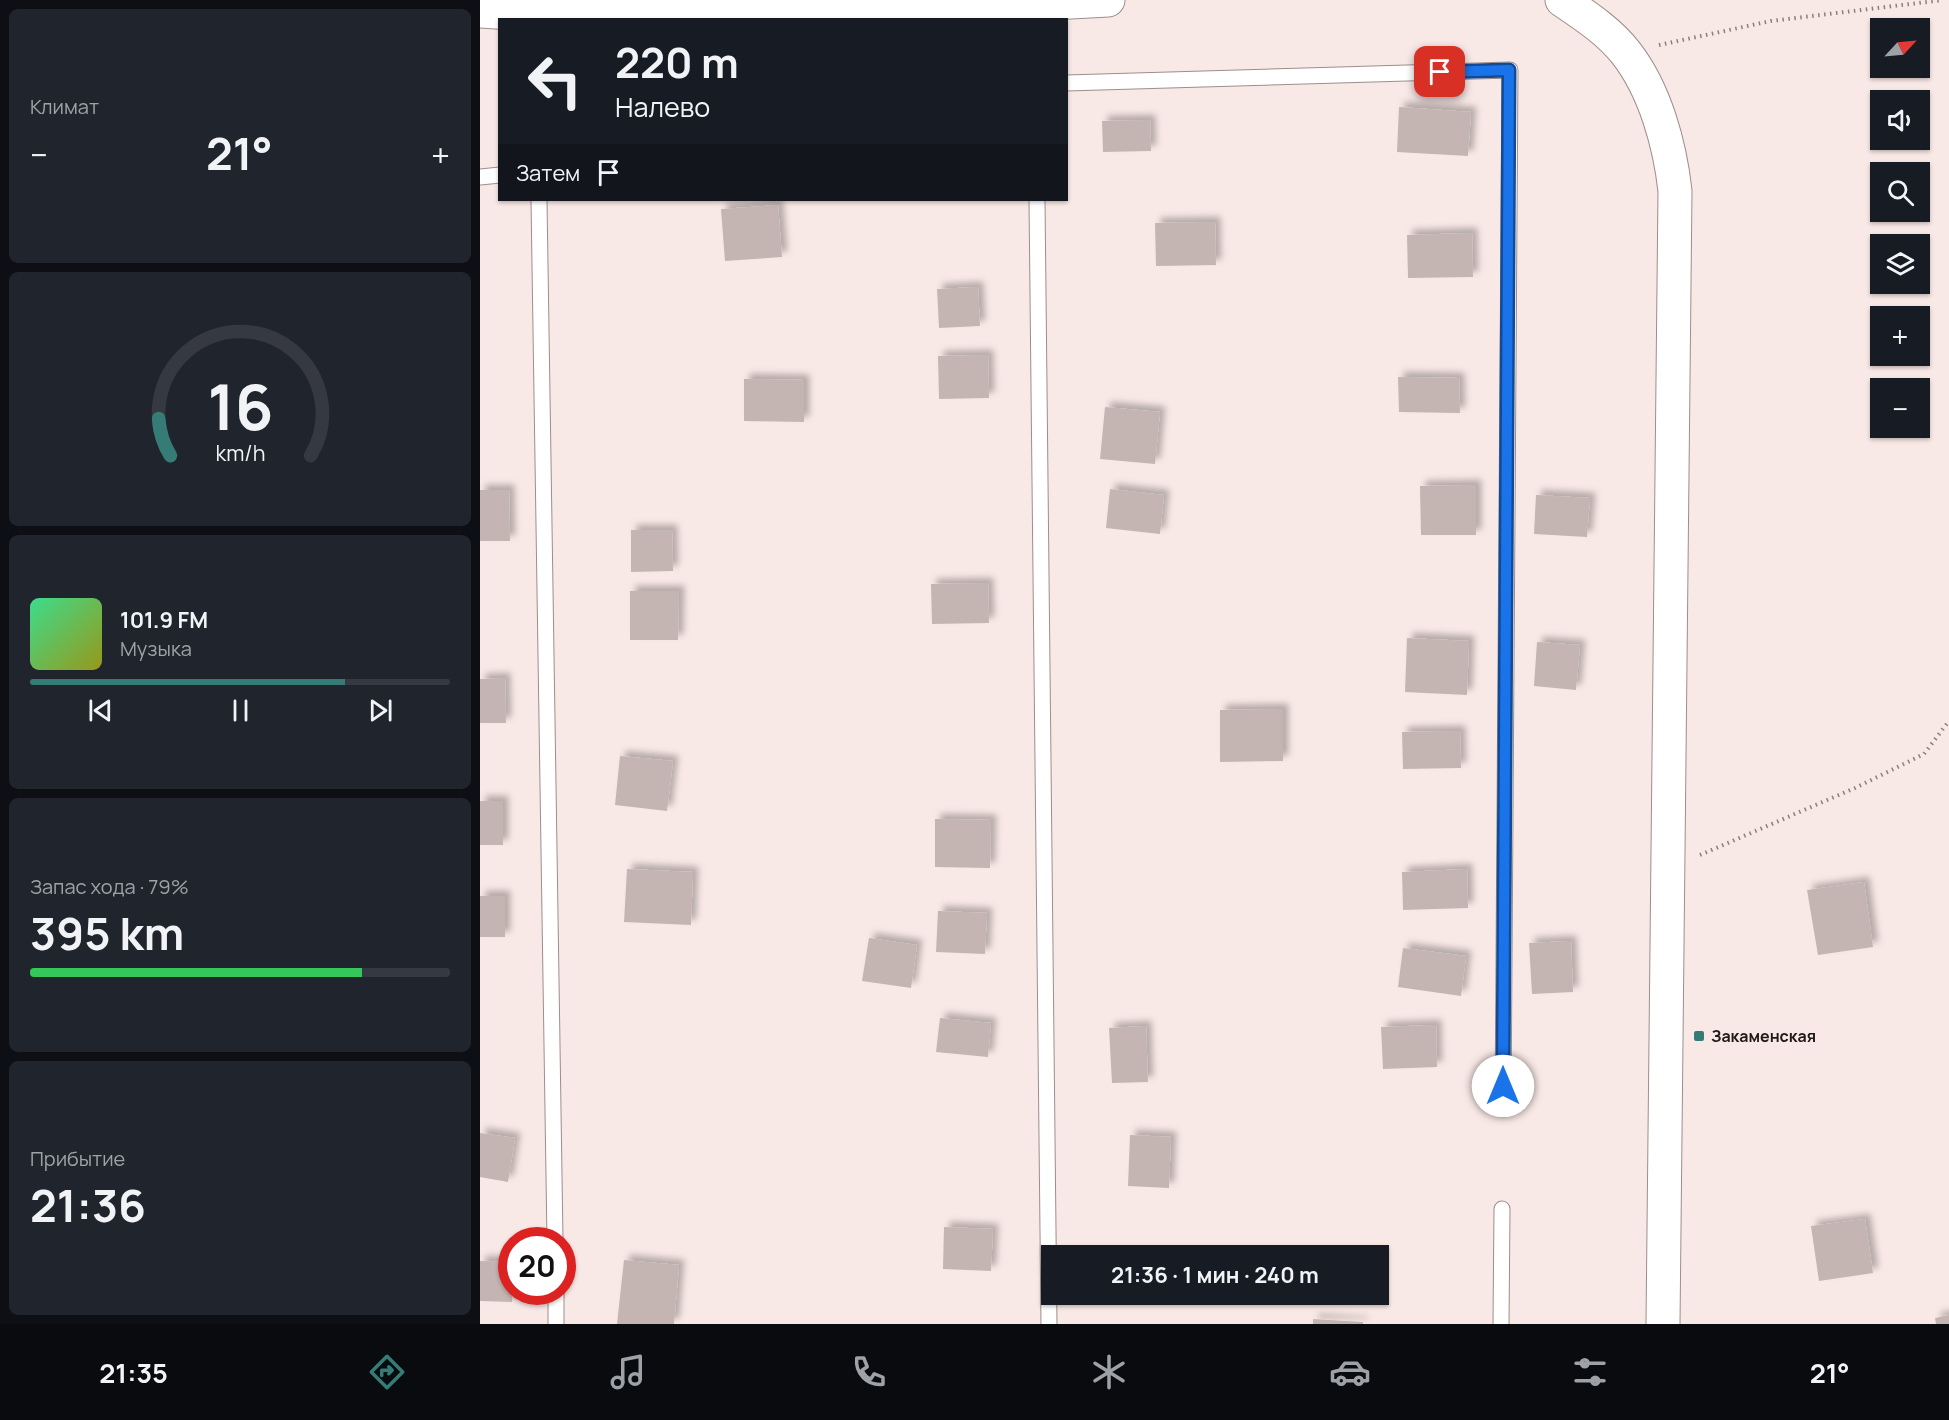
<!DOCTYPE html>
<html lang="ru">
<meta charset="utf-8">
<style>
:root{--surface:#171b24;--page:#20242c;--text:#f1f3f6;--muted:#9ea1a6;--line:#363941;--accent:#357c76}
body{margin:0;font-family:Manrope,sans-serif;background:var(--page);color:var(--text);height:100vh;display:flex;flex-direction:column;font-size:22px;white-space:nowrap}
*{box-sizing:border-box;margin:0}
p{font-size:20px;color:var(--muted)}
.icon{flex:none;width:33px;height:33px;fill:none;stroke:currentColor;stroke-width:2;stroke-linecap:round;stroke-linejoin:round}
.map{position:relative;flex:1;overflow:hidden}
.drawer{display:flex;flex-direction:column;gap:9px;padding:9px;background:#0d0f14;width:480px}
.drawer>*{flex:none}
.banner{position:absolute;left:18px;top:18px;width:570px;height:183px;border-radius:0px;box-shadow:0 2px 4px #0004;background:#171b24;color:var(--text);overflow:hidden}
.needle{width:39px;rotate:64deg}
.fabs{position:absolute;left:1390px;top:18px;display:grid;gap:12px}
.fabs a{display:grid;place-items:center;width:60px;height:60px;border-radius:0px;background:var(--surface);box-shadow:0 2px 4px #0004;font-size:30px}
.speed{position:absolute;left:18px;top:1227px;display:flex;gap:12px;font-size:30px;font-weight:700;text-align:center}
.speed>*{display:grid;place-content:center;width:78px;height:78px;border-radius:50%;background:var(--surface);box-shadow:0 2px 4px #0004;line-height:1}
.speed .limit{border:9px solid #d22;background:#fff;color:#111}
.pin{position:absolute;display:grid;place-items:center;width:51px;height:51px;color:#fff;margin:-26px;border-radius:12px;box-shadow:0 3px 9px #0006}
.me{position:absolute;width:66px;margin:-33px;rotate:0deg;stroke-linejoin:round;filter:drop-shadow(0 0 4px #0008)}
.turn{display:flex;align-items:center;gap:21px;height:126px;padding:0 18px;font-size:27px}
.turn .icon{width:78px;height:78px;stroke-width:2.5}
.turn b{display:block;font-size:42px;line-height:51px}
.then{display:flex;align-items:center;height:57px;padding:0 18px;background:#0003;gap:12px;font-size:22px}
.big{font-size:45px;font-weight:700;line-height:1.1}
.drawer .card{flex:1;display:flex;flex-direction:column;justify-content:center;gap:9px;min-width:0;padding:0 21px;border-radius:9px;background:var(--page)}
.drawer .dial{align-items:center;gap:0}
.dial svg{height:156px;overflow:visible;fill:none;stroke:var(--line);stroke-width:7;stroke-linecap:round;text-anchor:middle}
.dial text{fill:var(--text);stroke:none}
.song{display:flex;align-items:center;gap:18px}
.cover{width:72px;height:72px;border-radius:9px;background:linear-gradient(135deg,hsl(150 70% 55%),hsl(60 70% 35%))}
.played{height:6px;border-radius:3px;background:linear-gradient(90deg,var(--accent) 75%,var(--line) 75%)}
.keys{display:flex;justify-content:space-around;direction:ltr}
.heat{display:flex;justify-content:space-between;align-items:center;font-size:33px;direction:ltr}
.charge{height:9px;border-radius:4px;background:linear-gradient(90deg,#34c759 79%,var(--line) 0)}
.trip{position:absolute;left:561px;top:1245px;width:348px;height:60px;border-radius:0px;background:var(--surface);box-shadow:0 2px 4px #0004;font-weight:700;line-height:60px;text-align:center}
.menu{display:flex;height:96px;justify-content:space-around;align-items:center;background:#090b0e;color:var(--muted)}
.menu .icon{width:42px;height:42px}
.menu .current{color:var(--accent)}
.menu b{font-size:27px;color:var(--text)}
main{display:flex;flex:1;min-height:0}
.map>svg:first-child{display:block}
</style>
<main>
<section class="drawer">
<div class="card"><p>Климат</p>
<div class="heat"><a>−</a><b class="big">21°</b><a>+</a></div>
</div>
<div class="card dial"><svg viewBox="0 0 100 80">
<path d="M14 69A42 42 0 1 1 86 69"/>
<path d="M14 69A42 42 0 0 1 8 50" stroke="#357c76"/>
<text x="50" y="56" font-size="32" font-weight="700">16</text>
<text x="50" y="72" font-size="11">km/h</text>
</svg></div>
<div class="card">
<div class="song"><i class="cover"></i><div><b>101.9 FM</b><p>Музыка</p></div></div>
<div class="played"></div>
<div class="keys"><svg class="icon" aria-label="previous" viewBox="0 0 24 24"><path d="M18 5L8 12l10 7zM5 5v14"/></svg><svg class="icon" aria-label="pause" viewBox="0 0 24 24"><path d="M8 5v14M16 5v14"/></svg><svg class="icon" aria-label="next" viewBox="0 0 24 24"><path d="M6 5l10 7-10 7zM19 5v14"/></svg></div>
</div>
<div class="card"><p>Запас хода · 79%</p><b class="big">395 km</b><div class="charge"></div></div>
<div class="card"><p>Прибытие</p><b class="big">21:36</b></div>
</section>
<div class="map">
<svg width="1469" height="1324" viewBox="0 0 1469 1324">
<defs>
<filter id="shadow"><feDropShadow dx="5.5" dy="-5.5" stdDeviation="3" flood-color="#0004"/></filter>
</defs>
<rect width="100%" height="100%" fill="#f9e9e6"/>
<path fill="#c5b5b2" filter="url(#shadow)" d="M919 107 991 112 988 156 917 152Z
M670 120 671 151 623 152 622 121Z
M298 205 302 257 245 261 241 209Z
M735 222 736 265 676 266 675 223Z
M992 233 993 277 928 278 927 235Z
M498 287 500 326 459 328 457 289Z
M508 355 509 398 459 399 458 356Z
M918 377 979 378 980 413 919 412Z
M264 379 324 380V422L264 421Z
M625 407 680 412 675 464 620 459Z
M996 485V535H941L940 486Z
M630 489 684 495 680 534 626 528Z
M0 490H29L30 541H0Z
M1056 495 1110 498 1107 537 1054 534Z
M151 530H192L193 571 151 572Z
M508 583 509 623 452 624 451 584Z
M150 591H199L198 640H150Z
M927 638 989 641 987 695 925 692Z
M1057 642 1100 645 1096 690 1054 686Z
M25 678 26 723H0V679Z
M803 709V761L740 762V710Z
M980 731 981 768 923 769 922 732Z
M140 756 193 761 187 811 135 805Z
M0 801H23V845H0Z
M455 819 511 820 510 868 455 867Z
M147 869 213 872 211 925 144 922Z
M987 869 988 908 923 910 922 872Z
M1384 882 1393 947 1338 955 1327 890Z
M0 896H25V937H0Z
M458 911 507 913 505 954 456 952Z
M389 938 437 945 431 988 382 981Z
M1091 941 1093 992 1052 994 1049 943Z
M923 948 986 956 981 996 918 987Z
M460 1018 511 1023 508 1057 456 1052Z
M956 1025 957 1067 903 1069 901 1027Z
M666 1026 668 1082 632 1083 629 1028Z
M0 1133 35 1138 28 1182 0 1177Z
M650 1135 691 1137 689 1188 648 1186Z
M1385 1219 1393 1273 1339 1281 1331 1226Z
M464 1227 513 1229 511 1271 463 1269Z
M144 1260 199 1265 194 1324H137Z
M0 1261 32 1262V1302L0 1301Z
M1469 1315V1324H1456L1455 1318Z
M833 1319 883 1322V1324H833Z"/>
<g fill="none" stroke-linecap="round" stroke-linejoin="round">
<g stroke="#9d8e8b" stroke-width="17">
<path id="lane" d="M586 83 1030 70 1023 1109
M0 177 20 175
M59 200 75 1240
M557 200 569 1324
M76 1292V1324
M1021 1324 1022 1209"/>
</g>
<g stroke="#9d8e8b" stroke-width="35">
<path id="secondary" d="M1082 0C1104 15 1129 31 1146 53 1175 90 1190 145 1195 191L1183 1324
M0 11 58 15 554 4 628 0"/>
</g>
<path stroke="#8a7f7d" stroke-width="4" stroke-dasharray="1.5 4.5" stroke-linecap="butt" d="M1179 45 1291 21 1463 0
M1220 855 1375 788 1444 754 1469 721"/>
<use href="#lane" stroke="#fff" stroke-width="15"/>
<use href="#secondary" stroke="#fff" stroke-width="33"/>
</g>
<g fill="none" stroke-linecap="round" stroke-linejoin="round">
<g stroke="#114b97" stroke-width="15">
<path id="route" d="M960 72 1029 70 1023 1086"/>
</g>
<use href="#route" stroke="#1a73e8" stroke-width="10"/>
</g>
<rect fill="#357c76" stroke="#f9e9e6" stroke-width="2" x="1213" y="1030" width="12" height="12" rx="3"/>
<g text-anchor="middle" stroke-width="5" stroke-linejoin="round" paint-order="stroke">
<g font-size="16" font-weight="bold" fill="#1f1918" stroke="#f9e9e6" text-anchor="start">
<text x="1231" y="1042">Закаменская</text>
</g>
</g>
</svg>
<div class="fabs">
<a><svg class="needle" viewBox="-14 -14 28 28"><path d="M0-13l5 13h-10z" fill="#e53935"/><path d="M0 13l5-13h-10z" fill="#9ea1a6"/></svg></a>
<a><svg class="icon" aria-label="sound" viewBox="0 0 24 24"><path d="M4 9h4l5-4v14l-5-4H4zM17 9q2 3 0 6"/></svg></a>
<a><svg class="icon" aria-label="search" viewBox="0 0 24 24"><circle cx="10" cy="10" r="6"/><path d="M15 15l6 6"/></svg></a>
<a><svg class="icon" aria-label="layers" viewBox="0 0 24 24"><path d="M12 4l9 5-9 5-9-5zM3 14l9 5 9-5"/></svg></a>
<a>+</a>
<a>−</a>
</div>
<div class="speed"><div class="limit">20</div></div>
<div class="pin" style="left:960px;top:72px;background:#d93025"><svg class="icon" aria-label="arrive" viewBox="0 0 24 24"><path d="M6 21V4h12l-3 4 3 4H6"/></svg></div>
<svg class="me" style="left:1023px;top:1086px" viewBox="-20 -20 40 40"><circle r="19" fill="#fff"/><path d="M0-13L10 11 0 6-10 11z" fill="#1a73e8"/></svg>
<div class="trip">21:36 · 1 мин · 240 m</div>
<div class="banner">
<div class="turn"><svg class="icon" aria-label="left" viewBox="0 0 24 24"><path d="M17 20v-9H6M10 6l-5 5 5 5"/></svg><div><b>220 m</b>Налево</div></div>
<div class="then">Затем<svg class="icon" aria-label="arrive" viewBox="0 0 24 24"><path d="M6 21V4h12l-3 4 3 4H6"/></svg></div>
</div>
</div>
</main>
<nav class="menu">
<b>21:35</b>
<svg class="icon current" aria-label="directions" viewBox="0 0 24 24"><path d="M12 3l9 9-9 9-9-9zM9 14v-3h6M13 9l2 2-2 2"/></svg>
<svg class="icon" aria-label="music" viewBox="0 0 24 24"><path d="M9 18V5l10-2v13"/><circle cx="6" cy="18" r="3"/><circle cx="16" cy="16" r="3"/></svg>
<svg class="icon" aria-label="phone" viewBox="0 0 24 24"><path d="M5 4h4l2 5-3 2q2 4 5 5l2-3 5 2v4C11 20 4 13 5 4z"/></svg>
<svg class="icon" aria-label="climate" viewBox="0 0 24 24"><path d="M12 3v18M4 7l16 10M4 17L20 7"/></svg>
<svg class="icon" aria-label="car" viewBox="0 0 24 24"><path d="M5 17H2v-5l4-1 3-4h7l3 4 3 1v5h-3M9 17h6M6 11h13"/><circle cx="7" cy="17" r="2"/><circle cx="17" cy="17" r="2"/></svg>
<svg class="icon" aria-label="filters" viewBox="0 0 24 24"><path d="M4 7h16M4 17h16"/><circle cx="9" cy="7" r="2"/><circle cx="15" cy="17" r="2"/></svg>
<b>21°</b>
</nav>
